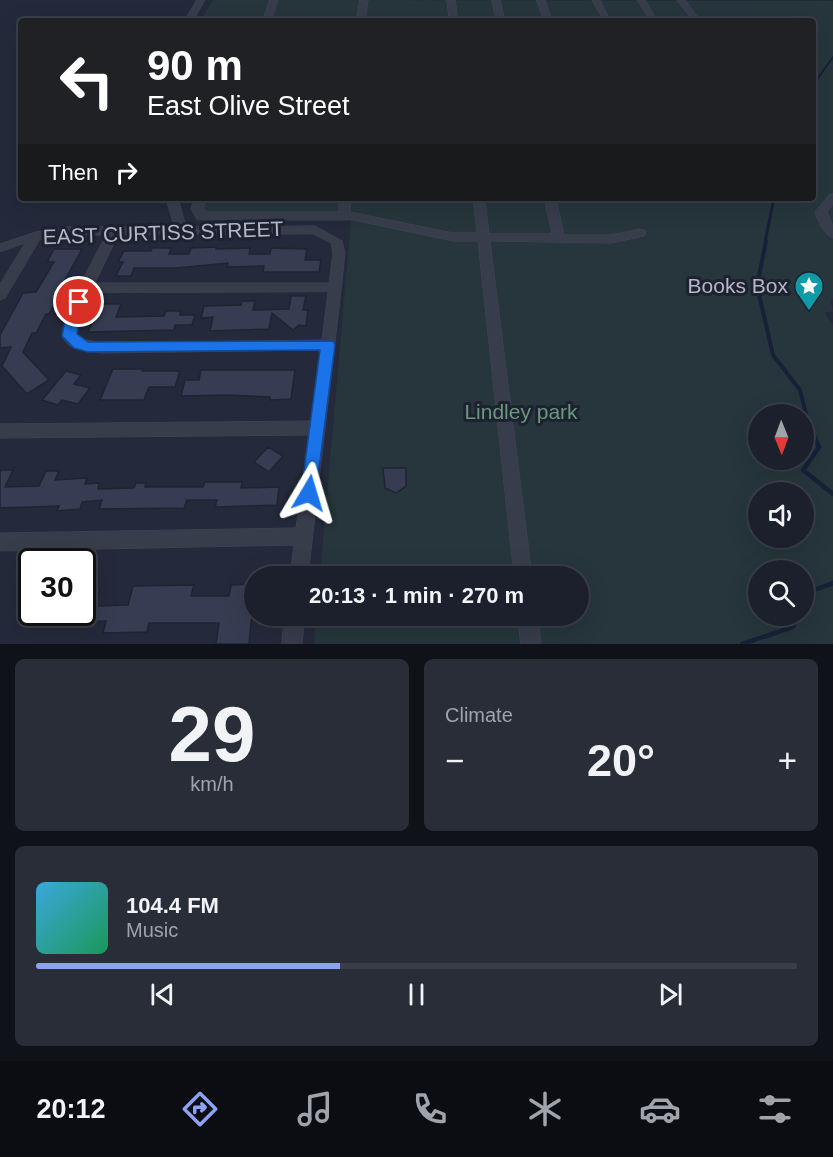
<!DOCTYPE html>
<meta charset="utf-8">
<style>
:root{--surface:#1b202c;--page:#282d38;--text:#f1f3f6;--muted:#a0a3a9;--line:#393e48;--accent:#8ca3f3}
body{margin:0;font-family:Arial,sans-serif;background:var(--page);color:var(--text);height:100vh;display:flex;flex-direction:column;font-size:22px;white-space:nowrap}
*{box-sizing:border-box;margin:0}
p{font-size:20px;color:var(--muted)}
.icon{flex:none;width:33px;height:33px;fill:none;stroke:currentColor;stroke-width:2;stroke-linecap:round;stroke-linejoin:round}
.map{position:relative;height:644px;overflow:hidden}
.sheet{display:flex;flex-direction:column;gap:15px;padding:15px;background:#0f1218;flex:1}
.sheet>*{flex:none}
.hud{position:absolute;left:18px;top:18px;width:798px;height:183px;border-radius:6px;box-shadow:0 6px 24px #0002,0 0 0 2px var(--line);background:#202124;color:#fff;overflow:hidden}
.needle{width:39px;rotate:179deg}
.controls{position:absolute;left:748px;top:404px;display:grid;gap:12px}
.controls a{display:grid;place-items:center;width:66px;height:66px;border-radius:50%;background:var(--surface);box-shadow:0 6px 24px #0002,0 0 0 2px var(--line);font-size:30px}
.speed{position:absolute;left:18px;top:548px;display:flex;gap:12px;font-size:30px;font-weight:700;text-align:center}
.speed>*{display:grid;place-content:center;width:78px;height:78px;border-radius:50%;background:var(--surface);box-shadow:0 6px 24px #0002,0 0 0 2px var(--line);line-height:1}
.speed .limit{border:3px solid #111;border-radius:9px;background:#fff;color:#111}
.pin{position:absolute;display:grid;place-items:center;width:51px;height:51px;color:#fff;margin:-26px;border:3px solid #fff;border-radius:50%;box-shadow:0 2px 6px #0007}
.me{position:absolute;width:66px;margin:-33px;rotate:7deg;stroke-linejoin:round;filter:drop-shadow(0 0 4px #0008)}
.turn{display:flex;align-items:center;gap:21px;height:126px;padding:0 30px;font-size:27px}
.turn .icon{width:78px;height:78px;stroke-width:2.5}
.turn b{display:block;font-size:42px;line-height:51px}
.then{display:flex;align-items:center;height:57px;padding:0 30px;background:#0003;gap:12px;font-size:22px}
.big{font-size:45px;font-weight:700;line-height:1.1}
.sheet .widget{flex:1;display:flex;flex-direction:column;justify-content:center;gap:9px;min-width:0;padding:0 21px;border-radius:9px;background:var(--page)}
.sheet .dial{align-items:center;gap:0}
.dial b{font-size:78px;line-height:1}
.song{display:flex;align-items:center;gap:18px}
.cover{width:72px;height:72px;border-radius:9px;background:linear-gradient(135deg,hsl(200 70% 55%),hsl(150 70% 35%))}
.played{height:6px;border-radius:3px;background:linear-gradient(90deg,var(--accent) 40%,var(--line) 40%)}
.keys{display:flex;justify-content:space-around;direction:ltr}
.heat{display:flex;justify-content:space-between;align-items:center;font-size:33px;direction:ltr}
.sheet .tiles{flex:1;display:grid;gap:15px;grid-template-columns:1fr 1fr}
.widget:last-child{grid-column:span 2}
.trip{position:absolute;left:244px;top:566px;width:345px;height:60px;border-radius:30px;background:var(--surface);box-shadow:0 6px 24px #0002,0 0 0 2px var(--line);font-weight:700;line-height:60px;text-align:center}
.tabs{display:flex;height:96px;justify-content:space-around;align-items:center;background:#0b0d12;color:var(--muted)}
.tabs .icon{width:42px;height:42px}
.tabs .active{color:var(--accent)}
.tabs b{font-size:27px;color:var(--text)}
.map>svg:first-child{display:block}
</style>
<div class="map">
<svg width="833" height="644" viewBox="0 0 833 644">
<rect width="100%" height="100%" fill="#242a3b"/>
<path fill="#26363c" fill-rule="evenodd" d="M213 0 833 1V299L831 300 833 311 825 313 833 326V644H314L316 615H579V576H320L351 221H196L190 198H813V21H200ZM759 414H804V459H759ZM759 492H804V537H759ZM759 570H804V615H759Z"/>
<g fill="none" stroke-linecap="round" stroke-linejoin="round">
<path stroke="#182038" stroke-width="2" d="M813 85 833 57"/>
<path stroke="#182038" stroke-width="3" d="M765 242 774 198"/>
<path stroke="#182038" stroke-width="4" d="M766 241 757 286 773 355 800 390 807 418"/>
<path stroke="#182038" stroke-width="4.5" d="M806 417 819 447 803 470 833 494
M804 598 806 593 833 583
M742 644 793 627 797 615"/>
</g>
<path fill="#363d52" stroke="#1f2432" stroke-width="1.5" d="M216 247V249L250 248 249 254H270L271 248 307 249 305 260H321L319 272H263L264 266 227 267 228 263 176 268H134L131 276H116L123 262H118L124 251H151L152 248H171L169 254H189L191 248Z
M54 249H82L53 302H55L49 314H46L36 333H32L23 352 49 380 27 394 2 366 11 347 0 348V335L23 293 36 292 54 262H47Z
M291 296H306L303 310H308L306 326 299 325 293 330 272 313 269 329 210 331 213 317 201 318 204 306 241 305 242 301H255L253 310 289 309Z
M101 304H121L116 317 164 316 166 311H181L180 315H195L192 325H175L174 330 88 332Z
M113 369H143L142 371H180L175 387H149L144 400H100Z
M201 370H295L291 399 270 400V397L226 395 181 396 185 380H199Z
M66 371 81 375 74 384 90 388 78 404 62 400 58 405 42 400Z
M268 447 283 456 269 472 254 462Z
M383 468H406V486L396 493 385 488Z
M0 470H13L5 487 39 486 46 471H59L55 480 87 478 85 484 99 483 98 489 134 488 136 483H146L145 487H203L205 482H242L241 488 279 487 277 505 215 507 217 500H187L184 508 99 509 102 500 82 502 80 509 57 511 59 506 0 508Z
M255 584 249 644H216L219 623H149L147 632 103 633 106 621 41 624 45 612H82V589H100L95 606 128 605 133 586 194 585 191 596H229L231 585Z"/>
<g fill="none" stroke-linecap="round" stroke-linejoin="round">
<g stroke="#414654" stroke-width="1">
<path id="minor" d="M197 0H205L193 21H185Z
M270 0H278L271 21H263Z
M360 0H368L365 21H357Z
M447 0H455L458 21H450Z
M492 0H500L505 21H497Z
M537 0H545L551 18H602L592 0H600L609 18 648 17 637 0H645L655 17H690L677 0H685L701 21H521L525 19H543Z
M833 194V204L827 212 833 226V238C824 235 818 221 815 212L829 195Z
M166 198H178L186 227 315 226 342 241 345 253 341 290 308 576H290L294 545 0 551V533L296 528 309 435 0 438V424L311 421 320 350 101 353C89 351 69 351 63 338 57 324 98 251 106 235H67L40 239 5 298 0 300V284L25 243 0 252V244L36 232 67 227H174ZM313 234 331 243 333 253 329 283H95L118 235ZM328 292 322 340 101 343 83 339 76 334 80 315 90 293Z
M195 198H207L203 209 208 212H339V198H351L350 212 453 233H477L473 198H485L489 234H552L544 198H556L564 235H611L640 229 644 230 646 233 644 236 611 243 490 241 532 576H514L478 241H453L349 219H200L196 218 191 209Z
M285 615H305L302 644H282Z
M518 615H538L541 644H521Z"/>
</g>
<use href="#minor" fill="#373d4b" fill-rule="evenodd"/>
</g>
<path fill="#1a73e8" stroke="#114b97" stroke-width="1.5" d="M79 297 86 302 80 315 77 334 88 342 333 341 335 345 315 499 309 501 303 499 301 493 320 350 88 352 74 348 62 336 66 315 75 298Z"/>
<defs>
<g id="sight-pin" transform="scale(1.5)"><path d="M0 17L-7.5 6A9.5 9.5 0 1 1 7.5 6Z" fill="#0f9aa8" stroke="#1d2230"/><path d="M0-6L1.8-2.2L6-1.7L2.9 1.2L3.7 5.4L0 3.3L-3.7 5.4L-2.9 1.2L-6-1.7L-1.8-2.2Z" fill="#fff"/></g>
</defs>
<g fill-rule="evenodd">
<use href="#sight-pin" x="809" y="286"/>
</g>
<g text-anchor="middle" stroke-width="6" stroke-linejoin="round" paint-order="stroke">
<g font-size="21" fill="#b3b7c7" stroke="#1d2230">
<text transform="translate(163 233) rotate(-2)" y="7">EAST CURTISS STREET</text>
</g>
<g font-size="21" fill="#b3b7c7" stroke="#1d2230" text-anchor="end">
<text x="788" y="293">Books Box</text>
</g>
<g font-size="21" fill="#6b977c" stroke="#1d2230">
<text x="521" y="419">Lindley park</text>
</g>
</g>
</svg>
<div class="controls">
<a><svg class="needle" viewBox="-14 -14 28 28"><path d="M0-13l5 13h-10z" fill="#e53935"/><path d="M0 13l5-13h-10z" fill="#a0a3a9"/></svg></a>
<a><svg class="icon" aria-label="sound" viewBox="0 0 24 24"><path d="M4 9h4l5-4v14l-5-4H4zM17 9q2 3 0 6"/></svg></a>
<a><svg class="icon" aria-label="search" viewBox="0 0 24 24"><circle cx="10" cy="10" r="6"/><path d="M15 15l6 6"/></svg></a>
</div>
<div class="speed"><div class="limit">30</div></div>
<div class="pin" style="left:79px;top:302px;background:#d93025"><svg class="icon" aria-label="arrive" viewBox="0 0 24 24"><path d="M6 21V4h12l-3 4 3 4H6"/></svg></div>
<svg class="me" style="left:309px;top:493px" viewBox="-20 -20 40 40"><path d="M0-17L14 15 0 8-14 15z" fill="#1a73e8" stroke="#fff" stroke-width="4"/></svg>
<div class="trip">20:13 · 1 min · 270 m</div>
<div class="hud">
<div class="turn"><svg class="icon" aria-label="left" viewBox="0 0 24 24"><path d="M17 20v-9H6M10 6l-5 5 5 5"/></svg><div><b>90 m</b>East Olive Street</div></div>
<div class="then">Then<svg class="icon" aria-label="right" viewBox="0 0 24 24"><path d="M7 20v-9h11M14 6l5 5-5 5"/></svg></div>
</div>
</div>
<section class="sheet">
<div class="tiles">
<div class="widget dial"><b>29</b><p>km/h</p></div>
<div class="widget"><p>Climate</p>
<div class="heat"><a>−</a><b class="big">20°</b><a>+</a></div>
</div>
<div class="widget">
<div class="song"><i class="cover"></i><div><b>104.4 FM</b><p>Music</p></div></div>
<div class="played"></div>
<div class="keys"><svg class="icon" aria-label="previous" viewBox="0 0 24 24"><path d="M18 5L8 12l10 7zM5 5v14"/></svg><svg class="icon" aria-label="pause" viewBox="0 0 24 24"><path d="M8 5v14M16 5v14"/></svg><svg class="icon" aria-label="next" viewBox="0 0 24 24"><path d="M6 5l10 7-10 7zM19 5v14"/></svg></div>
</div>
</div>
</section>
<nav class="tabs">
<b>20:12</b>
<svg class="icon active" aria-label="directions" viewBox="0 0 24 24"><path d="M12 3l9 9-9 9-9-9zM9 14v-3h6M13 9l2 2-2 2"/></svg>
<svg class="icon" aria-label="music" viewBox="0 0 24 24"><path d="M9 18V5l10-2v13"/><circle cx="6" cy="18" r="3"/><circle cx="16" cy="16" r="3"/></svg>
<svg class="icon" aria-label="phone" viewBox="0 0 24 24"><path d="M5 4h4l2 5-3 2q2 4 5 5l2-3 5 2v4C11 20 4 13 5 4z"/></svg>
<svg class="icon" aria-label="climate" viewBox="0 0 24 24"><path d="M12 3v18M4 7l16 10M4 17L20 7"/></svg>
<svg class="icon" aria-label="car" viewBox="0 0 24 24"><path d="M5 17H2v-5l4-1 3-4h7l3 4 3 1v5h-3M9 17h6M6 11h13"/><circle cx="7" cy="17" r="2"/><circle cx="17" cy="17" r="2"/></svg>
<svg class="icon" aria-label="filters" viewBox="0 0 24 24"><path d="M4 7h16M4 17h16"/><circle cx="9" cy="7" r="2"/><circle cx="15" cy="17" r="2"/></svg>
</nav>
